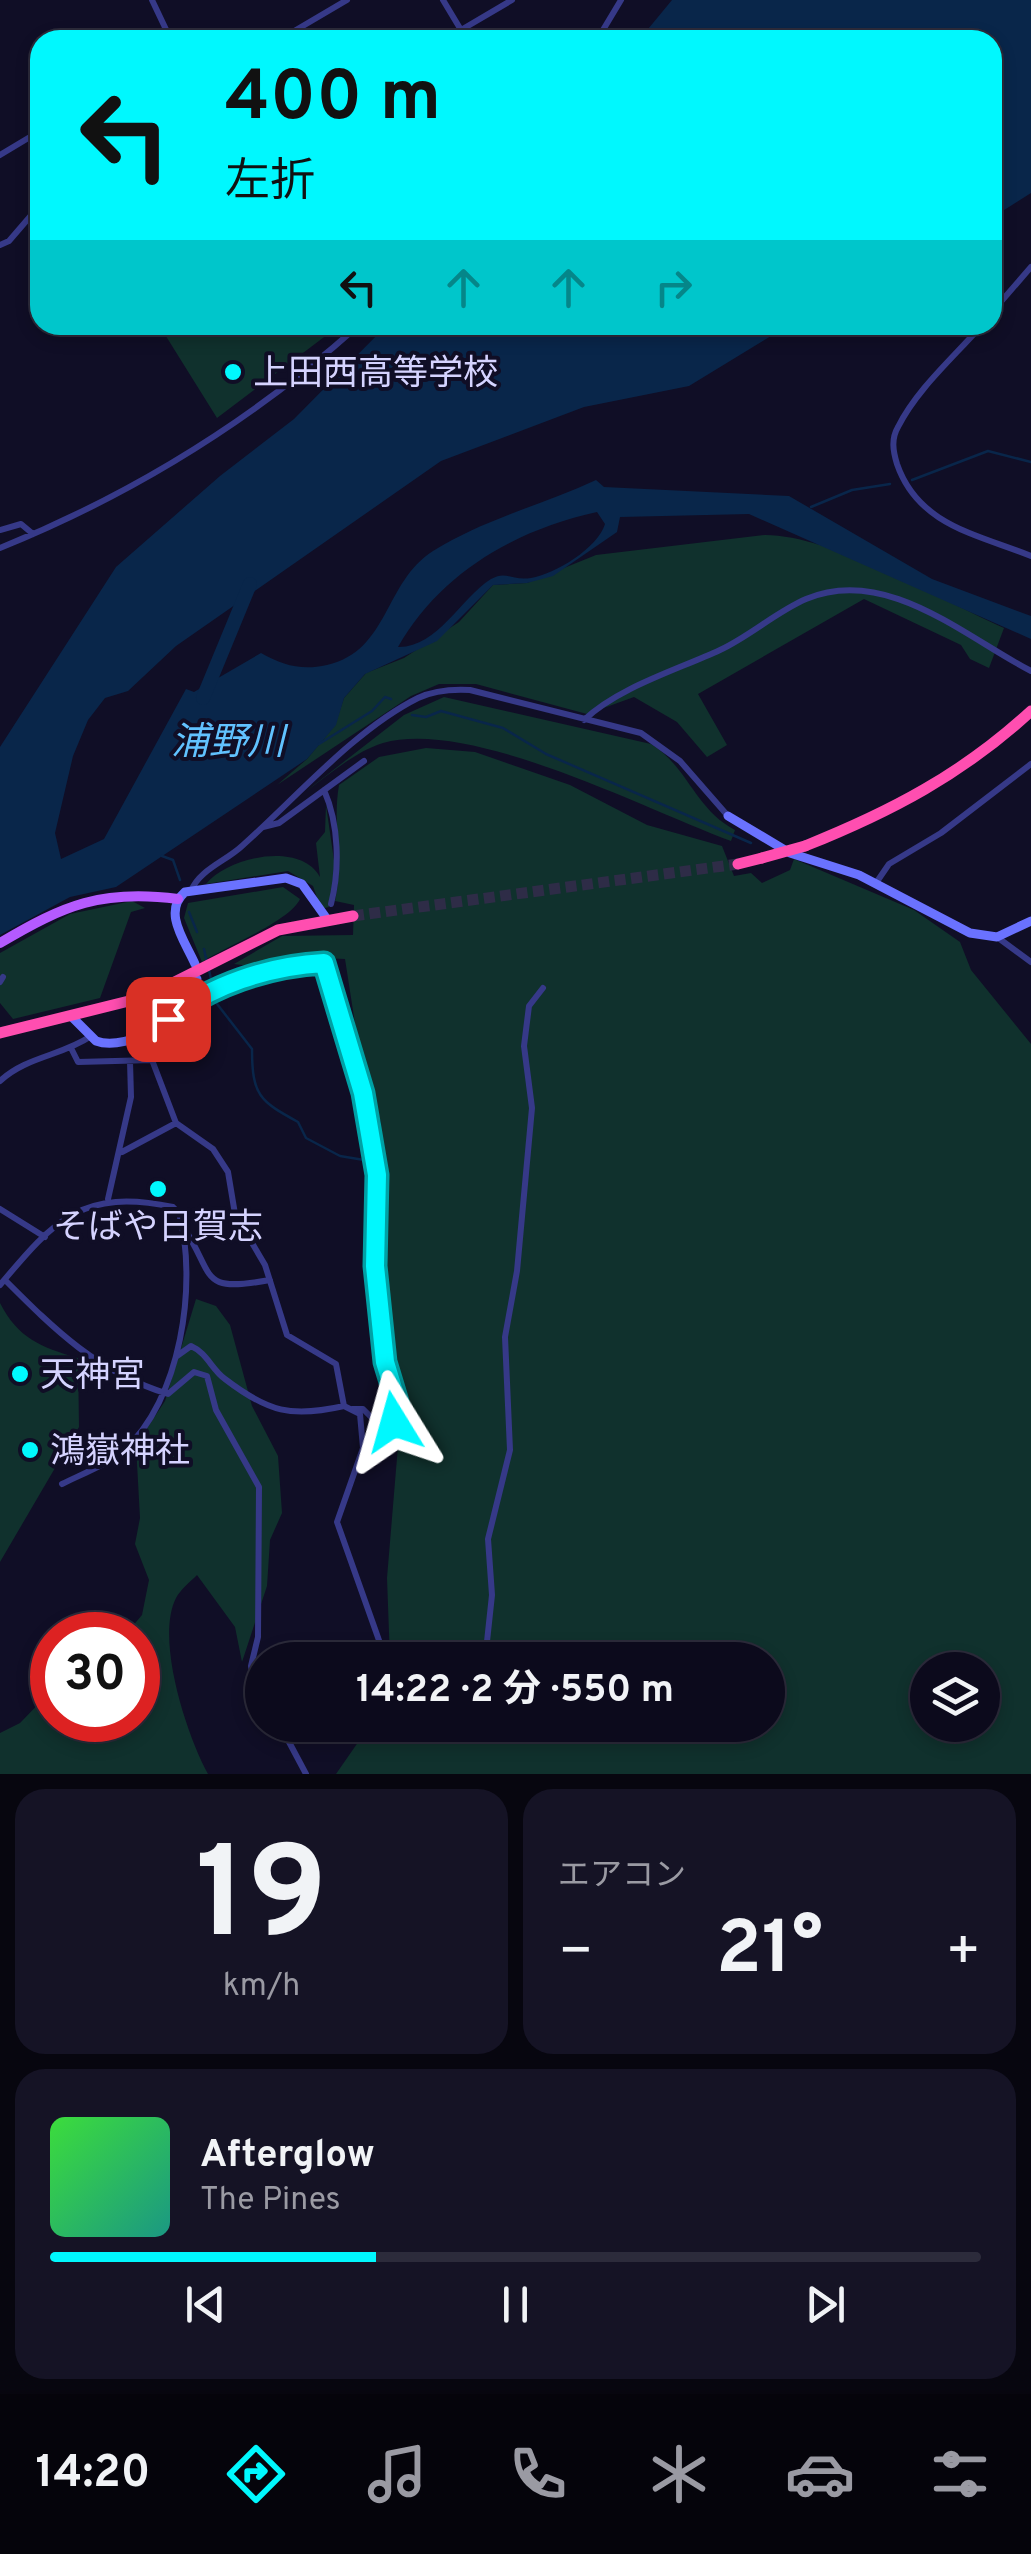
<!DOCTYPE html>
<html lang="ja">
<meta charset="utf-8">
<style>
:root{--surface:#0c0a1c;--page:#151325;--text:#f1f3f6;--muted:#9a9aa3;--line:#2c2b3b;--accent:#00f8fe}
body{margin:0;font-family:Overpass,"Noto Sans JP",sans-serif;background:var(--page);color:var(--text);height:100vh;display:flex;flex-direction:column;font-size:38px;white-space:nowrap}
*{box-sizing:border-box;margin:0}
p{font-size:32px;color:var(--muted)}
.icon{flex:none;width:55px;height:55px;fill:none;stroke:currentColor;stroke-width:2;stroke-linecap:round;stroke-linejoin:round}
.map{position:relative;height:1774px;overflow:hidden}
.panel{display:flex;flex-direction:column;gap:15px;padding:15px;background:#07060f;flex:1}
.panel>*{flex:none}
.banner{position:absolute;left:30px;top:30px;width:972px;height:305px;border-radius:30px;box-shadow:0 5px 15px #0003,0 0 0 2px var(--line);background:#00f8fe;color:#111;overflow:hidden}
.controls{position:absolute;left:910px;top:1652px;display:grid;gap:20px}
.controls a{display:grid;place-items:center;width:90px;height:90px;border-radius:50%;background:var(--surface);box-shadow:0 5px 15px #0003,0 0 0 2px var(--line);font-size:50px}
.speed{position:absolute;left:30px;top:1612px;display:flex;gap:20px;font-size:50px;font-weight:700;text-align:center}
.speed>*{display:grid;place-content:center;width:130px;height:130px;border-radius:50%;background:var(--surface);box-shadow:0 5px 15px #0003,0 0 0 2px var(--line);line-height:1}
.speed .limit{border:15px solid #d22;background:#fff;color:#111}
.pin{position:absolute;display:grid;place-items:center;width:85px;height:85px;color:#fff;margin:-42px;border-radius:20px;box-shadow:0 5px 15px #0006}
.me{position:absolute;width:110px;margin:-55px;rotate:352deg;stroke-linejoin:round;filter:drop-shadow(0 0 8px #0008)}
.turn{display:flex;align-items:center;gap:35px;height:210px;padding:0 30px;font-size:45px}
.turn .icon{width:130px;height:130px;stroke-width:2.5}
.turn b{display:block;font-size:70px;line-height:85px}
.lanes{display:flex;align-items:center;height:95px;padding:0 30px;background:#0003;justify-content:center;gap:50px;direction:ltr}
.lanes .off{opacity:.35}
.big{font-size:75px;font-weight:700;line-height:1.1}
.panel .widget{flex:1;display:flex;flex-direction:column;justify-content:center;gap:15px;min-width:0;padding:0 35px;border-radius:30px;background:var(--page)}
.panel .dial{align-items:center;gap:0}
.dial b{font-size:130px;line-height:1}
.song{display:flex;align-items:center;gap:30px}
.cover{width:120px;height:120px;border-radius:15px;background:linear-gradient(135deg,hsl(120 70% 55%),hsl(170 70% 35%))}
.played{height:10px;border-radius:5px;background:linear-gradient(90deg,var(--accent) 35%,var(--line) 35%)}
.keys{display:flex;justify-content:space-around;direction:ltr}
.heat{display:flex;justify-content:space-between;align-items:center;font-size:55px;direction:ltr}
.panel .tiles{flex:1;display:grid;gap:15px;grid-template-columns:1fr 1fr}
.widget:last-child{grid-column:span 2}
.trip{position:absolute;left:245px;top:1642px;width:540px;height:100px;border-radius:50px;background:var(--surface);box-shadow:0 5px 15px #0003,0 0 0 2px var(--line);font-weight:700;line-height:100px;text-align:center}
.menu{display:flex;height:160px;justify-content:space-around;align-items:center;background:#05040b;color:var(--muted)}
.menu .icon{width:70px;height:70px}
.menu .selected{color:var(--accent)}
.menu b{font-size:45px;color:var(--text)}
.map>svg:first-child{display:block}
</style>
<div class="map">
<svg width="1031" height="1774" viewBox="0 0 1031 1774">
<rect width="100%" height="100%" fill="#100e26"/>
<path fill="#10312d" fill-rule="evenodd" d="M159 325H340L217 418Z
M765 535C832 535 941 600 1004 628L989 668 970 659 961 645 864 599 698 694 727 745 707 757 677 722 634 697 587 714 476 684H439L411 696 277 785 307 759 335 725 344 698 366 673 404 658 459 622 493 585 527 583 596 555Z
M444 697 651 744C688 767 695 809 735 830L731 841C644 809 470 718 383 743 354 752 329 775 305 792L404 715Z
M426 748 475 752 570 785 647 825 722 846 734 876 751 873 762 883 790 870 794 859 914 910 960 942 971 970 1031 1044V1774H336L370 1725H768V1660H390L387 1578 401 1410 385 1303 381 1122 361 1062 345 959 299 957 257 967 234 964 282 936 353 935 354 905 335 901C344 862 332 825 339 785L379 757ZM928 1670H982V1725H928Z
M326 805 336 874 329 907 321 909 313 886 288 871 206 884C228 857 300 841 320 877L316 843 325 832Z
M283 887 300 899C290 921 227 946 202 962L184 918 188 903Z
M132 901 145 908 131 912 100 998 13 1019 0 1003V953L70 914Z
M196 1299 216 1306 230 1325 252 1406 278 1456 282 1513 270 1540 267 1586 242 1662 235 1627 197 1575C191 1581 180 1590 176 1598 155 1639 187 1736 208 1774H0V1733L20 1723 52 1690V1720H138V1635H125L142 1615 149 1580 135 1544 140 1518 136 1445 165 1401Z
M0 1303C18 1338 40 1347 78 1358L79 1427 0 1562Z"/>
<path fill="#09264a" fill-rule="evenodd" d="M672 0H1031V193L993 217 992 40H639Z
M387 325H789L689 386 584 407 441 461 176 646 128 691 105 698 88 720 73 756 55 833 61 859 104 839 186 689 194 692 261 653C283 665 301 671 327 665 389 651 384 582 433 551 484 519 542 505 596 480L604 487 789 496 932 579 1031 616V639L749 514 620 517 617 532 553 576 527 583 493 585 437 641 365 674 344 698 336 725 307 759 116 887 70 897 0 935V747L116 567 220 476 294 419ZM597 512 605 524C598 548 555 574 531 578 510 581 507 570 491 579 461 598 437 648 398 647 440 573 515 530 597 512Z"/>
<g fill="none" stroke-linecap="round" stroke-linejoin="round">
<path stroke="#09264a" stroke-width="2.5" d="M912 480 988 451 1031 462
M811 507 852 490 890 484
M412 715 426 717 441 711 503 728 546 754 751 843
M319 744 372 711 385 697 391 699
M162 856 173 860 180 880
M189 912 197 932
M204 949 207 963
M209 970 212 984
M214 1000 252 1049C252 1096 260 1101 298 1122L306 1138 340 1156 370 1161"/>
<path stroke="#09264a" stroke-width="14" d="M203 698 250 584"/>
<path stroke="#2e2c47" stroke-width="11" stroke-dasharray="11 5.5" stroke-linecap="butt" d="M353 916 738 864"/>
<path stroke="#363988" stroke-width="6" d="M152 0 171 40
M443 0 467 40
M461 30 512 0
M279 40 347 0
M597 40 621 0
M0 155 40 131
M0 245 9 241 40 205
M992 312 1031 267
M982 325C954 357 917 389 898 427 891 439 893 451 897 464 918 525 976 534 1031 556
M0 530 21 524 33 534
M0 548C131 495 254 419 359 325
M584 720C619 687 677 670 720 650 750 636 776 612 806 599 886 565 965 637 1031 671
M324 790C339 824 340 869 331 904
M263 827 279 823 364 761
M876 883 889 864 941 833 1031 764
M191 891C199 870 226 861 242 846 295 799 354 730 418 698 435 690 452 689 470 690L641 733 680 761 728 816
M997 937 1031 962
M0 982 3 977
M189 1000 279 965 324 963 363 1093 377 1175 375 1266 385 1363 397 1405 390 1425 378 1424 363 1409H352
M153 1029 158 1036 183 1028 186 1041
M71 1048 78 1062 152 1060 176 1123 213 1149 228 1172 235 1214 265 1265 287 1335 336 1364 344 1406 360 1414 363 1448 337 1522 386 1660
M0 1081C27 1056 62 1056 91 1036
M122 1152 176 1123
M108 1199 131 1097 130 1061
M0 1209 45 1237
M184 1228C216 1277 198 1293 270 1280
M5 1280C55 1330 97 1372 168 1394L194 1372 207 1376 216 1410 259 1487 258 1637 251 1666 255 1690 262 1704
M0 1285C55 1219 83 1188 173 1207L179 1213C198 1283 181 1401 123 1451 106 1465 82 1474 62 1484
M177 1356 191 1346C207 1353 212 1370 225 1379 268 1412 291 1418 344 1406
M485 1660 492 1595 488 1539 510 1450 505 1337 517 1271 532 1108 524 1046 529 1006 543 988
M280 1725 306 1774
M291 1742 315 1725"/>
<path stroke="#6a72ff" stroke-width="9" d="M728 816 790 853 859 875 970 933 997 937 1031 921
M195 964C185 941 162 912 185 892L286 878 302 884 327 919
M71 1016 96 1041C127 1053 195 1015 197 979"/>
<path stroke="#b55aff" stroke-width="10" d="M0 943C64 905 102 889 178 899"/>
<path stroke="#ff4eb0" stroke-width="11" d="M805 846C890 812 963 774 1031 711
M738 864 762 858
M0 1033 145 997 278 930 353 916"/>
<path stroke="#ff4eb0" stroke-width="11" d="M762 858 805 846"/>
</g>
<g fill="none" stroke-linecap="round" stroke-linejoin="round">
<g stroke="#00a1a5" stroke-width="25">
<path id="route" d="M168 1019C211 985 268 966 324 963L363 1093 377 1175 375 1266 385 1362 398 1405 394 1422"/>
</g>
<use href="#route" stroke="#00f8fe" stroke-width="18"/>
</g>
<g fill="#00f8fe" stroke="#100e26" stroke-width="4">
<circle cx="233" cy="372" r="10"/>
<circle cx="158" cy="1189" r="10"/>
<circle cx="20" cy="1374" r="10"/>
<circle cx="30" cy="1450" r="10"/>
</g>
<g text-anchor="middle" stroke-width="8" stroke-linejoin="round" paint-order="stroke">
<g font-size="35" fill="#d5d3ff" stroke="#100e26" text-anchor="start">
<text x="253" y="384">上田西高等学校</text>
<text x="158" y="1238" text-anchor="middle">そばや日賀志</text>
<text x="40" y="1386">天神宮</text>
<text x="50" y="1462">鴻嶽神社</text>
</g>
<g font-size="38" font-style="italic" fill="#61c2ff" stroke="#100e26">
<text x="228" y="754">浦野川</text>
</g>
</g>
</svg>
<div class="controls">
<a><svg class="icon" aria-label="layers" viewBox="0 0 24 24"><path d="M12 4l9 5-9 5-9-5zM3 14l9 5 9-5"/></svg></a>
</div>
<div class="speed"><div class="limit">30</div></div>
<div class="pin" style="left:168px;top:1019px;background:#d93025"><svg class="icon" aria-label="arrive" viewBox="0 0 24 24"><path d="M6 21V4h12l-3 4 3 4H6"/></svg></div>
<svg class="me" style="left:394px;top:1422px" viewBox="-20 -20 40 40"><path d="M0-17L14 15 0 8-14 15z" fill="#00f8fe" stroke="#fff" stroke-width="4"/></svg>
<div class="trip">14:22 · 2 分 · 550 m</div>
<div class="banner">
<div class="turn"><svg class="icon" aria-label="left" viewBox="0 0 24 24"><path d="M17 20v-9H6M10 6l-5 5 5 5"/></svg><div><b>400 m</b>左折</div></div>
<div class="lanes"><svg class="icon" aria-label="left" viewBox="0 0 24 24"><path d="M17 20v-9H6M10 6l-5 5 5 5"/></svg><svg class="icon off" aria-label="ahead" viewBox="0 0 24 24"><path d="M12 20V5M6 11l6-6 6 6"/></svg><svg class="icon off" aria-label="ahead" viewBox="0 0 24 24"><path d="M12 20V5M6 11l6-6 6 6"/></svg><svg class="icon off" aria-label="right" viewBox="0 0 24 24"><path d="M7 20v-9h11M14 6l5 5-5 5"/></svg></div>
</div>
</div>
<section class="panel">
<div class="tiles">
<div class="widget dial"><b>19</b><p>km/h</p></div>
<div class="widget"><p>エアコン</p>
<div class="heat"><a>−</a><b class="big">21°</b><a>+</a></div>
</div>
<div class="widget">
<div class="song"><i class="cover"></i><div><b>Afterglow</b><p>The Pines</p></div></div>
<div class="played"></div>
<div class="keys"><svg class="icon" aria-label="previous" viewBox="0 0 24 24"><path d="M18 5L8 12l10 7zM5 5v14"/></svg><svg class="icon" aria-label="pause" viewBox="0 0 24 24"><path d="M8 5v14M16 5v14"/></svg><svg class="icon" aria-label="next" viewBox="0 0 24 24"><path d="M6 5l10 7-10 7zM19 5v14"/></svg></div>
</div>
</div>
</section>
<nav class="menu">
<b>14:20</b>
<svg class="icon selected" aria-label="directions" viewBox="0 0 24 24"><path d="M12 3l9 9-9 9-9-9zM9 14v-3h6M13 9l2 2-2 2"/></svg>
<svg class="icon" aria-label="music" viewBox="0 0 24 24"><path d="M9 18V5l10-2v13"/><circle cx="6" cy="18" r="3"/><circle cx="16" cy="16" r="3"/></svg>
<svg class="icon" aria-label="phone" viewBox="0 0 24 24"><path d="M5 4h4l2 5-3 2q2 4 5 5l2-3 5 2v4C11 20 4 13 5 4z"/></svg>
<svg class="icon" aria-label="climate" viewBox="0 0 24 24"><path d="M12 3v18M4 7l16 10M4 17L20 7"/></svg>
<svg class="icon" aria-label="car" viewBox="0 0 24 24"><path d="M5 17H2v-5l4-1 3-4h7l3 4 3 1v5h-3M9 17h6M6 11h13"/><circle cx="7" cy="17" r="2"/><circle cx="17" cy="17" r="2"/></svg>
<svg class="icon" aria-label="filters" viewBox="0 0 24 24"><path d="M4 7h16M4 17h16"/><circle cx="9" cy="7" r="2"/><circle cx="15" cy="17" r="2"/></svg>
</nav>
